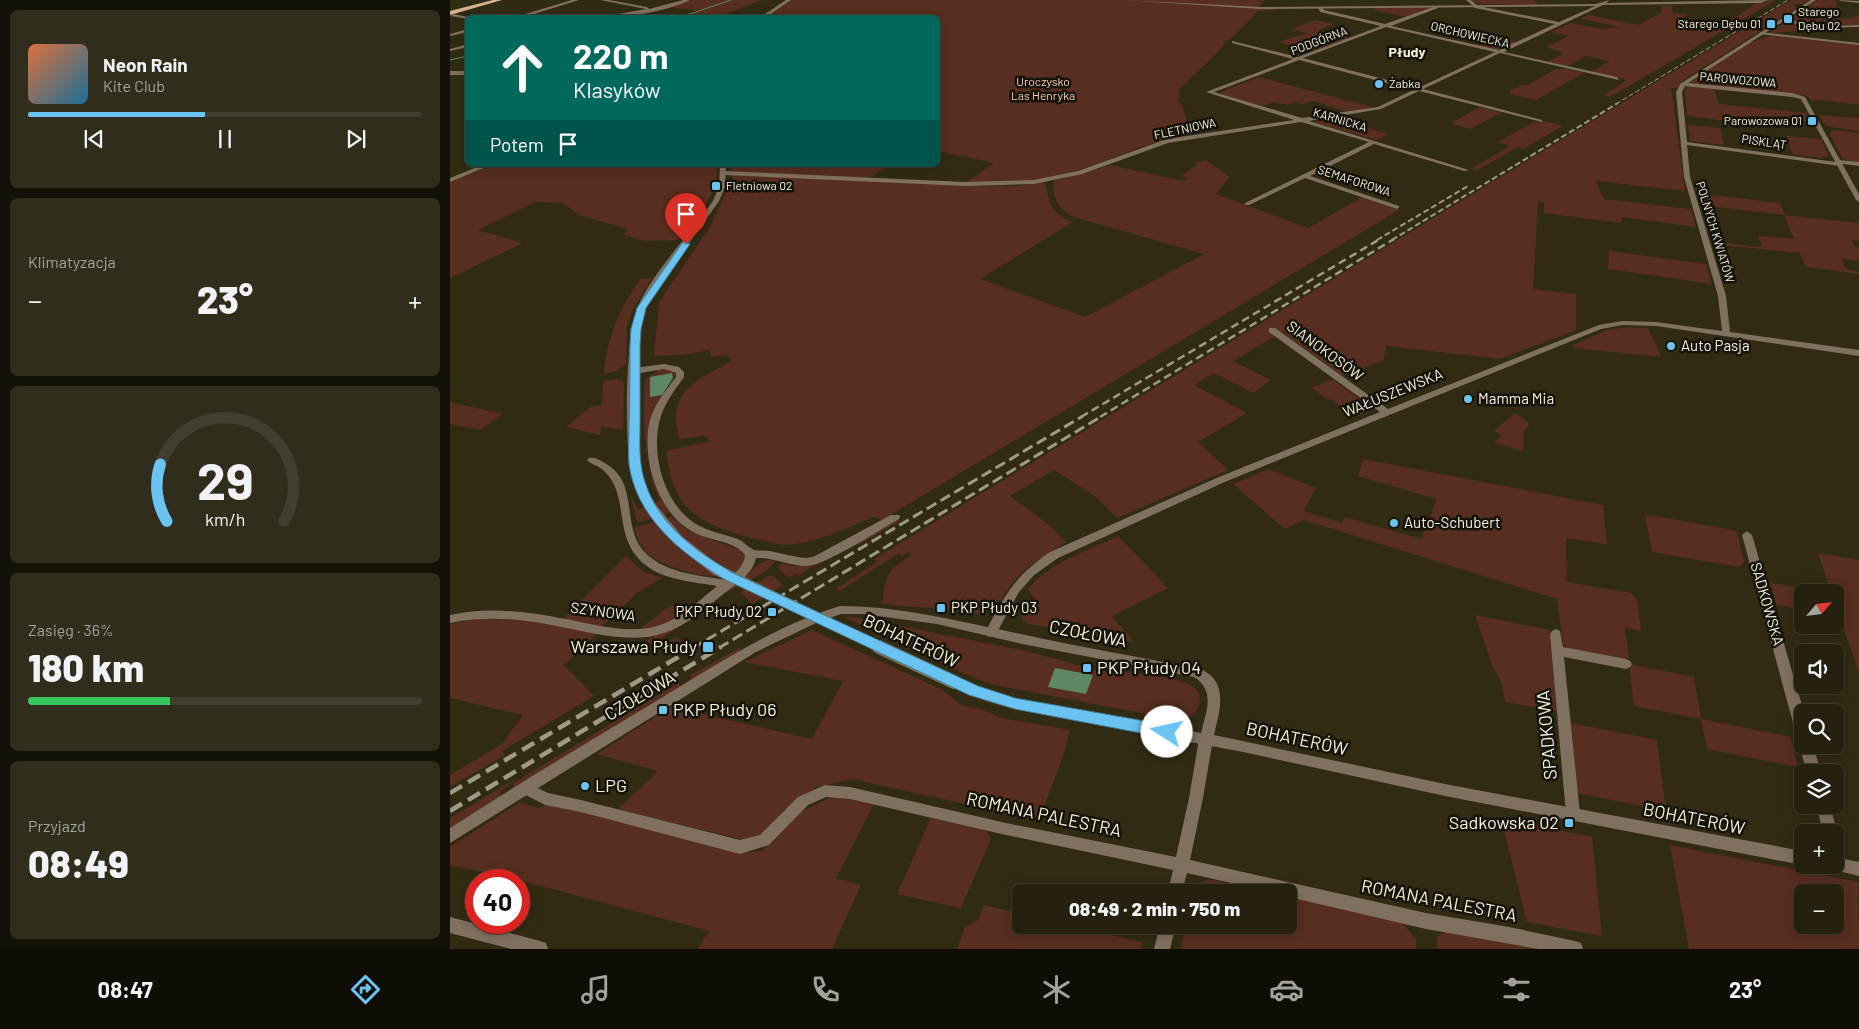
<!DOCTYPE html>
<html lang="pl">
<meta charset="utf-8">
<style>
:root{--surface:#25200f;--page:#312d1d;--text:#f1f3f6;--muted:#a3a39e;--line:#423e2f;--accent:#6ac3f1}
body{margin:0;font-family:Barlow,sans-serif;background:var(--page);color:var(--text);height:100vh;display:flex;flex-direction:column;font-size:19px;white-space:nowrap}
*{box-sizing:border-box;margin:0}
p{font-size:16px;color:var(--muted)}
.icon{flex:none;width:28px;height:28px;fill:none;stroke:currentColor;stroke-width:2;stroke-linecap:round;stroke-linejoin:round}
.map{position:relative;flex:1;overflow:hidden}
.sheet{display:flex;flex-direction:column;gap:10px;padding:10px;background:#141208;width:450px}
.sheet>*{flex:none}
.guide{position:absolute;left:15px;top:15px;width:475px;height:152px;border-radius:8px;box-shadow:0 2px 12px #0003,0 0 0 1px var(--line);background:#00695c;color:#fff;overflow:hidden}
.needle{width:32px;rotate:62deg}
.buttons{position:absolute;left:1344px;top:584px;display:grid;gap:10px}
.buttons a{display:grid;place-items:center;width:50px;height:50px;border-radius:8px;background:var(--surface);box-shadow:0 2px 12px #0003,0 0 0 1px var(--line);font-size:25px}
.speed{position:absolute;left:15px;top:869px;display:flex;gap:10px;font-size:25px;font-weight:700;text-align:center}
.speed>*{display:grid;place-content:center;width:65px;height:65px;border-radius:50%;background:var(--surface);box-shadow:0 2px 12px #0003,0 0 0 1px var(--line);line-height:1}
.speed .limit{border:8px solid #d22;background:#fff;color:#111}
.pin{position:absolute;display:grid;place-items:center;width:42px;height:42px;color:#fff;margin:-51px -21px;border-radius:50% 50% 50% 0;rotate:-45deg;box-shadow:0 0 5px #0007}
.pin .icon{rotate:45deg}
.me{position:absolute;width:55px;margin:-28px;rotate:280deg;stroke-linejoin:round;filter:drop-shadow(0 0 4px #0008)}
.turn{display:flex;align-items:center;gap:18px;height:105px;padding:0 25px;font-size:22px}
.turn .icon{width:65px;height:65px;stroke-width:2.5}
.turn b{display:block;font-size:35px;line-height:42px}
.then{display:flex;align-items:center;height:48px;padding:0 25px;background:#0003;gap:10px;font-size:19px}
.big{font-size:38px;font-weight:800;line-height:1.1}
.sheet .tile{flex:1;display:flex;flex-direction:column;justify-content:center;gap:8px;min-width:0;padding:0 18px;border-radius:8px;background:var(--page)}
.sheet .dial{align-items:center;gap:0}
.dial svg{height:130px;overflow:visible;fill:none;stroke:var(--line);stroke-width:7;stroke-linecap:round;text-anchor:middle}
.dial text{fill:var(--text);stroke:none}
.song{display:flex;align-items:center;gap:15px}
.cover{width:60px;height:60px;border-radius:8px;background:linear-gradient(135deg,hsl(20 70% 55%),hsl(200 70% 35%))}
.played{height:5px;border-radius:2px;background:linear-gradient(90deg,var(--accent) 45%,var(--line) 45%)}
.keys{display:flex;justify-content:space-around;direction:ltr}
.heat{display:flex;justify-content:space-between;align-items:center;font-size:28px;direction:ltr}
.charge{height:8px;border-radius:4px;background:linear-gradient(90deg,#34c759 36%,var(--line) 0)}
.trip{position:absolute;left:562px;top:884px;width:285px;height:50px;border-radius:8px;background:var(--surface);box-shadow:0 2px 12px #0003,0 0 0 1px var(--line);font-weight:800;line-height:50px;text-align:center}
.tabs{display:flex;height:80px;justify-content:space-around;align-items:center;background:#0f0d06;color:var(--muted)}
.tabs .icon{width:35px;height:35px}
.tabs .current{color:var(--accent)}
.tabs b{font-size:22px;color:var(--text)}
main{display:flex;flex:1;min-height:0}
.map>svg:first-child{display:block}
</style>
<main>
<section class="sheet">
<div class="tile">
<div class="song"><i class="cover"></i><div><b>Neon Rain</b><p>Kite Club</p></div></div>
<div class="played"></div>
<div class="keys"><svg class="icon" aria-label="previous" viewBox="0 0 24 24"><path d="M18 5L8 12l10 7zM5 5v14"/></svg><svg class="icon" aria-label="pause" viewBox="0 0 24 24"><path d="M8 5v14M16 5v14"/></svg><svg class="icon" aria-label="next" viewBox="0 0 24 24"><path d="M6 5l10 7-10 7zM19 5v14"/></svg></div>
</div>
<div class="tile"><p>Klimatyzacja</p>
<div class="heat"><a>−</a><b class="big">23°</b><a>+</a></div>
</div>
<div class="tile dial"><svg viewBox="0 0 100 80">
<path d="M14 69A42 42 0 1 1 86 69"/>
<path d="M14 69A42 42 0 0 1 10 34" stroke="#6ac3f1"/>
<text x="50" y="56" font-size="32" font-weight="700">29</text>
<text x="50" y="72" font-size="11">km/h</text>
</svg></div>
<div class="tile"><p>Zasięg · 36%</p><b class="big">180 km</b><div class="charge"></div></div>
<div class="tile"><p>Przyjazd</p><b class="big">08:49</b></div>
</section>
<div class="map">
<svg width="1409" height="949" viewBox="0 0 1409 949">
<rect width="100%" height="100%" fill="#312b14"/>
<path fill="#572e1f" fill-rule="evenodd" d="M241 0H312L268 17H224L247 11 217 7Z
M341 0H815L807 9 834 10 808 11 780 39 776 41 771 49 728 90 730 97 727 101 732 105 741 135C694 140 651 167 604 177 575 184 545 183 516 183L544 163 488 151V18H314Z
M1021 0H1083L1089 5 1029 4Z
M1318 0H1326L1160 97 1154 95 1177 80 1141 72 1160 61 1136 56 1117 66 1097 62 1113 53 1096 47 1119 36 1101 32 1121 23 1151 29 1170 27 1130 19 1138 15 1188 25 1211 13 1212 6H1222L1223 13 1238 14 1226 22 1267 29 1307 3H1315Z
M1341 0H1360L1353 4H1340L1348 7 1231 82 1228 88H1221L1235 191 1146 181 1154 199 1241 209 1246 227 1172 217 1171 223 1094 213V202L1088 201 1083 289 1126 294V330L1050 359 936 346 934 360 893 376 832 332 783 361 821 380 803 393 764 373 744 385 797 413 748 442 778 470 667 518 645 496 604 470 560 496 597 523 616 542C588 560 568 570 551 600H548C534 622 517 613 495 609L497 607 487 605 485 608 448 606 429 603 433 601C435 573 440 569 462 555L459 552 452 556 449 553 390 591 386 587H389L427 562 424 559Z
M1368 0H1385L1388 9H1383V19L1408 18 1401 16 1409 15V26L1391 24 1395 26 1385 28 1367 26 1378 18 1364 25 1337 21Z
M927 8H980L956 17 923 10Z
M866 20 883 24 869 30 902 37 859 53 842 49 846 47 829 42 856 33 841 29Z
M1333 24H1343L1359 27 1349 31 1319 33Z
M1323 35 1409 45V105L1370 100 1361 101 1360 98 1354 95 1239 83 1299 43Z
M1047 37 1069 42 1050 51 1028 46Z
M1106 69H1117L1134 73 1086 100 1060 94V91L1071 85H1077Z
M809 77 922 107 897 112 864 101 851 104 845 102 837 105 822 102 812 107 770 94 771 92Z
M1242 87 1264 89 1269 104 1357 113 1362 122 1300 116 1301 124 1237 116 1235 91 1237 88Z
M1030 107 1051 113 1020 129 1003 124V122Z
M1369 115 1409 118V131L1376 126Z
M885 118 938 134H939L926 140 863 122Z
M1094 121 1113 126 1073 149 1068 147 1028 170 1022 168 1060 146 1048 142 1082 123Z
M1238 125 1270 128 1274 145 1240 141Z
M1387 130 1409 133V163L1393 159 1379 132Z
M1336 136 1371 139 1379 156 1371 158 1342 154Z
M756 160 780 177 766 194 858 228 913 197 949 210 432 520 424 517C394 529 365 544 333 545 326 545 317 541 310 540 283 533 242 523 228 495 221 482 219 466 216 451L260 441 254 436 229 439C228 430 224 416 227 408 233 381 262 374 282 360L277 355 261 357 260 350 231 355 204 356 209 302 260 227 284 175 504 185 567 186 595 182C600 204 600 213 623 222L530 279 635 317 754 254 624 217C608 209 603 198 603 181L660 165 733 181 737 178 731 176 746 165 743 163Z
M43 165H267C269 195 246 218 228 240L194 241 174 235 177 229 129 215 113 203 85 202 28 230 73 243 0 278V182Z
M282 165H440L416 179 279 172Z
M1247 193 1330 203 1335 215 1409 223V241L1402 240 1405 247 1409 248V261L1391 259 1396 269 1409 272V274L1356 267 1350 253 1261 244 1260 241 1308 247 1312 246 1308 236 1344 239 1334 215 1250 205Z
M1159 251 1256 264 1262 284 1158 269Z
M202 278 182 311 177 328 176 364 167 371 154 374C157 336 169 311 190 279Z
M1177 327 1198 328 1211 357 1123 348V345L1157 330Z
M215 369 224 372 225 376 223 378 222 374 200 397 213 395C208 405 202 416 199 427 191 456 205 489 220 513L190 522 186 521 181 495 188 510 210 500C192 462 193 419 195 379L207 372V370Z
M167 379 172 380 174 384 173 430 151 427 150 435 116 427 140 407 152 405 153 381Z
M882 379 919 406V412L905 417 882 400 875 398 861 388Z
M0 402 53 414 30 430 0 424Z
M1065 413 1077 421 1079 427 1074 430 1073 451 1044 443 1052 435 1044 431Z
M913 459 1153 505 1157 544 1116 538 1117 582 1181 593 1187 599 1191 631 1175 628 1179 658 1169 659 1119 649 1113 644 1107 599 854 520 835 529 783 484 818 469 866 488 853 511 892 523 895 517 971 539 982 513 986 499 908 476Z
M1195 514 1287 531 1294 563 1288 567 1202 552Z
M222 516 239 531 290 550 295 555C294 595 216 569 199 555 191 547 187 538 184 528Z
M448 519 450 521 408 545 406 544 365 566 364 565 349 576 346 574 338 578 328 567 332 563 342 566 358 565Z
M668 536 718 588 662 616 684 642 578 624 572 619V614L585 601 578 589C601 562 637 551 668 536Z
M1368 553 1409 560V672L1389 616 1385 615V592H1352V609L1327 605 1320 583 1381 592Z
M176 556 194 572 212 578 187 593 156 623 150 626 113 619Z
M318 560 326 561 315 572 278 592H273L309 564Z
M319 576H323L333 586 302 604 290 592Z
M221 605 237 614 215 625 187 631Z
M1025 615 1100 630 1106 711 1055 702 1052 684 1043 667Z
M394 617H405L576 651 632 666 631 669C654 673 737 671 749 693 752 708 742 720 727 720L540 684 515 674Z
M32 618 82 621 148 633 114 665 144 696 52 751 55 755 0 787V775L52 744 73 715 0 698V624Z
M235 623 212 638 216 642 227 637 234 644 219 652 217 650 220 647 196 643 201 637Z
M362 630 493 690 511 705 534 710 551 718 620 730 613 756 589 820 402 779 367 787 332 811 324 826 309 837 295 840 167 810 208 771 147 754 221 707 362 739 393 681 294 662Z
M289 648 291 650 61 790 60 789 64 786 62 784 78 774 228 683 231 686 241 679 239 676Z
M1179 664 1244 677 1251 719 1341 737 1348 767 1257 749 1251 719 1184 706Z
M1121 723 1207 740 1216 811 1127 793Z
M70 776 50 792 52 796 0 828V818Z
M384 796 424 804 386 878 411 885 382 949H248L259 931 69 880 0 865V847L70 802 88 808 102 803 293 852 311 851 323 842 350 812Z
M481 818 535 829 541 839 511 908 447 894Z
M1051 818 1142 837 1152 936 1077 922Z
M1220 845 1408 882 1409 949H1239ZM1385 892V925H1352V892Z
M758 879 820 892H742L743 889Z
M839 897 950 920 966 939V949H731L736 925H839Z
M534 905 571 914V925H617L692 942 691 949H507L515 927 528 920Z
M998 931 1085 949H987V937Z"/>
<path fill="#5c8866" d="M222 373 223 378 212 395 200 397V377Z
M605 668 643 675 636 694 598 687Z"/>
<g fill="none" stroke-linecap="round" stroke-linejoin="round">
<path stroke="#5c8866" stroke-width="1" d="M228 18 281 0
M0 60 18 56"/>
<path fill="#80705f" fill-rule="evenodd" d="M122 0H129L71 18H62Z
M150 0H159L197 7 199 9 233 0H240C216 12 174 18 146 18L196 9Z
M336 0H341L315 18H309Z
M1016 0H1021L1028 6 1109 22 1152 3 1318 0 1311 3 1153 5 1054 52 1167 77 1169 80 1050 53 973 89 1092 120V122L969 91 931 109 859 121 1019 170 1014 171 924 144 860 176 949 206V208L947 209 855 178 799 205H795V203L919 142 851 122 718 143 632 174 584 184 515 186 273 175 270 173 273 171 515 182 584 180 628 171 717 139 844 120 756 92 843 59 782 43V41L848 57 931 26 870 12 868 7H872L874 10 935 24 986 6 988 8 941 26 1049 50 1105 24 1025 8ZM936 27 1045 52 968 88 853 58ZM849 60 963 90 928 107 852 118 764 92Z
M3 14 18 17 20 18H18V19L1 16Z
M1331 19 1373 26 1409 25V27L1373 28 1329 21Z
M18 29V32L0 36V34Z
M1311 32 1409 43V45L1309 34Z
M18 44V47L0 51V49Z
M1231 83 1236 84 1232 92 1237 142 1386 162 1389 160 1409 162V166L1393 164 1390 166 1237 145 1240 177 1276 296 1280 332 1409 350V356L1206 326 1172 325 1151 329 777 481 608 558 584 575 569 592 545 636 541 637 537 636 535 633C554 596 565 576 600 552L769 477 930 412 819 332V328H825L938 409 1149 325 1172 321 1206 322 1272 331 1268 296 1234 177 1226 92Z
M32 165H41L0 182V178Z
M214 364 229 367 234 372V377C225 390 216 401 211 416 200 449 212 497 239 519 253 531 271 533 288 539 294 542 298 547 304 550 307 551 315 550 319 551 331 553 343 557 356 558L363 557 441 515H449L450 517 449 519C429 530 375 566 356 566 339 566 323 557 306 558 302 576 284 585 271 596 253 610 236 626 214 633 177 646 129 629 91 623 60 618 31 617 0 623V615C37 607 73 611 110 618 140 623 177 635 207 626 230 619 249 601 267 586 244 582 213 580 194 564 162 537 180 496 155 472 151 467 144 465 139 462L137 460 139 458C144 457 148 459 153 462 190 481 171 522 192 549 211 573 248 575 276 580 285 573 294 567 295 555 283 540 259 541 243 532 208 513 192 461 199 424 203 406 215 391 226 377V373L214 369 184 374 180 371 184 368Z
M1297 531 1302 535 1354 712 1352 735 1347 734 1345 730 1292 535Z
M1106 629 1110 631 1113 647 1176 659 1180 661 1182 664 1180 667 1176 669 1114 657 1130 814 1128 818 1123 820 1118 818 1116 814 1100 634 1102 631Z
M756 733 761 735 763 739 753 798 740 860 976 913 1059 927 1125 941 1131 943 1133 949H1088L976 929 839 897V892H821L737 873 732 892H718L723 870 556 835 400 799 376 797 358 805 319 845 290 854 131 812 95 805 70 792 68 788 70 784 75 782 98 793 131 800 290 840 310 835 348 797 375 785 400 787 556 823 726 857 739 798 749 739 751 735Z
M1351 741H1352V745H1363L1371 772H1357L1349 745Z
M1366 805H1380L1387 832 1385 837V832H1373Z
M1385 842 1390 844 1396 865 1394 870 1389 872 1384 870 1382 865H1385Z
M0 917 90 941 96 943 98 949H61L0 933Z
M710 925H726L720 949H704Z"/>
<path fill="#80705f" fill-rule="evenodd" d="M674 0 810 7 1146 4 1159 0 1155 5 1146 6 810 9Z
M1361 0H1366L1238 83 1342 93 1355 97 1409 194V202L1406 200 1351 99 1342 97 1233 86 1230 84Z
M1389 0 1409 1V3L1391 1Z
M0 71H18V75H0Z
M270 165H276L275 187 269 201 212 281 196 307 192 319 187 385 189 453 192 476 204 505 199 508C193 507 193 502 190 497 186 488 182 479 180 469 175 436 175 335 188 306 204 271 240 234 263 201L269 187Z
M390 606C451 606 511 622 571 634 629 647 688 657 747 668 780 679 770 710 764 735L995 784 1352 851V865L995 796 793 752 565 709 536 701 500 686 498 682 500 678 504 677 544 693 565 699 751 733C756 712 766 691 744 677L572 644 487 624 414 614H391L366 623 306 652 0 843V828C68 784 138 742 208 700 266 665 324 626 390 606Z
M1385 857 1409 862V876L1380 869 1378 865H1385Z"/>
<path fill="#d5b491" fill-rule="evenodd" d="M43 0H52L0 15V11Z"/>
<path stroke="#9f9a88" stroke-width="1" stroke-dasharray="5 2.5" stroke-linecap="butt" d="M1166 104 1338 0"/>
<path stroke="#9f9a88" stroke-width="2" stroke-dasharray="6 3" stroke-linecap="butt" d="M927 240 1018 186
M942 240 1168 103"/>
<path stroke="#9f9a88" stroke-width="2.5" stroke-dasharray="8 4.5" stroke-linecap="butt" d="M631 417 930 239
M650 417 944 239"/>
<path stroke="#9f9a88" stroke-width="3" stroke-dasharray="11 5" stroke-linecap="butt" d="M243 648 633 416
M269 648 652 416"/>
<path stroke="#9f9a88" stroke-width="4.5" stroke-dasharray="14 7" stroke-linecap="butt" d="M0 793 245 647
M0 811 271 647"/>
<path stroke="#80705f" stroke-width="11" d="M199 505 228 540 265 569 432 648"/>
<path stroke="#80705f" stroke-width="14" d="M429 647 504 682"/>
</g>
<path fill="#6ac3f1" stroke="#457f9d" d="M233 242 240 244 196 308 191 329 190 345C190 370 190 396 190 421 190 443 188 464 196 485 210 526 247 552 283 573L528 686 565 698 717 725 722 727 724 732 722 736 717 738 565 709 519 695 274 579C231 553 186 517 179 464 178 452 179 438 179 426 180 399 180 372 180 345L181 329 187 308Z"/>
<g fill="#6ac3f1" stroke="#16140a" stroke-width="2">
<rect x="1333" y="14" width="10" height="10" rx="2.5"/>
<rect x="1316" y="19" width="10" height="10" rx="2.5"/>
<circle cx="929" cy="84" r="5"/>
<rect x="1357" y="116" width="10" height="10" rx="2.5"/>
<rect x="261" y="181" width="10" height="10" rx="2.5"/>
<circle cx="1221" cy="346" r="5"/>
<circle cx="1018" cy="399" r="5"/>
<circle cx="944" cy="523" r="5"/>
<rect x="486" y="603" width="10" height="10" rx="2.5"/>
<rect x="317" y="607" width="10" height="10" rx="2.5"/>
<rect x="252" y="641" width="12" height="12" rx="2.5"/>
<rect x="632" y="663" width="10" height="10" rx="2.5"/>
<rect x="208" y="705" width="10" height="10" rx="2.5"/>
<circle cx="135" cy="786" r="5"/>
<rect x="1114" y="818" width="10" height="10" rx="2.5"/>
</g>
<g text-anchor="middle" stroke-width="5" stroke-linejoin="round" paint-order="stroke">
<g font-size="12" fill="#f4f0e2" stroke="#16140a" text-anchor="start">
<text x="1348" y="16">Starego<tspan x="1348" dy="14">Dębu 02</tspan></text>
<text x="1311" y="28" text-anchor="end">Starego Dębu 01</text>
<text x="939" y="88">Żabka</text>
<text x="1352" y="125" text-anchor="end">Parowozowa 01</text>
<text x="276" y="190">Fletniowa 02</text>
</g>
<g font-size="12" fill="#f4f0e2" stroke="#16140a">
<text transform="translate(1020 35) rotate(13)" y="4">ORCHOWIECKA</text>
<text transform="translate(869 41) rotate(-21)" y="4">PODGÓRNA</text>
<text transform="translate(1288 80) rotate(5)" y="4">PAROWOZOWA</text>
<text transform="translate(890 120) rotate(17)" y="4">KARNICKA</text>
<text transform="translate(735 129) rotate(-12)" y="4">FLETNIOWA</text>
<text transform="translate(1314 142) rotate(8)" y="4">PISKLĄT</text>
<text transform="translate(904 181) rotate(18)" y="4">SEMAFOROWA</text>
<text transform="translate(1265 232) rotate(73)" y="4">POLNYCH KWIATÓW</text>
</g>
<g font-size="12" fill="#fccbb9" stroke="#16140a">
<text x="593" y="86">Uroczysko<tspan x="593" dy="14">Las Henryka</tspan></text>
</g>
<g font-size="14" font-weight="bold" fill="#f4f0e2" stroke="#16140a">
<text x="957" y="57">Płudy</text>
</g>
<g font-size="15" fill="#f4f0e2" stroke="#16140a" text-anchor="start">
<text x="1231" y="351">Auto Pasja</text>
<text x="1028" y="404">Mamma Mia</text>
<text x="954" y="528">Auto-Schubert</text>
<text x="501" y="613">PKP Płudy 03</text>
<text x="312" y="617" text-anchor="end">PKP Płudy 02</text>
</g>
<g font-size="15" fill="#f4f0e2" stroke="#16140a">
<text transform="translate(875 351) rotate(36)" y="5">SIANOKOSÓW</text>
<text transform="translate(943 393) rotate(-22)" y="5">WAŁUSZEWSKA</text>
<text transform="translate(1317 604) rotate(74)" y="5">SADKOWSKA</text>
<text transform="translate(153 612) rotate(8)" y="5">SZYNOWA</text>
</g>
<g font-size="18" fill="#f4f0e2" stroke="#16140a">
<text transform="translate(638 634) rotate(11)" y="6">CZOŁOWA</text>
<text transform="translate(461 641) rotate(25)" y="6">BOHATERÓW</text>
<text transform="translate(190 696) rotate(-31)" y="6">CZOŁOWA</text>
<text transform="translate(1097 735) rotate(-95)" y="6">SPADKOWA</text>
<text transform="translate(847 739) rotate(12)" y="6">BOHATERÓW</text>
<text transform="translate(594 815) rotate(12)" y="6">ROMANA PALESTRA</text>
<text transform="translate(1244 819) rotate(11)" y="6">BOHATERÓW</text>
<text transform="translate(989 901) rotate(11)" y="6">ROMANA PALESTRA</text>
</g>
<g font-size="18" fill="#f4f0e2" stroke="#16140a" text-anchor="start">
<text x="247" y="653" text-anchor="end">Warszawa Płudy</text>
<text x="647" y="674">PKP Płudy 04</text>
<text x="223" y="716">PKP Płudy 06</text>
<text x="145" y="792">LPG</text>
<text x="1109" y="829" text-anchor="end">Sadkowska 02</text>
</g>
</g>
</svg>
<div class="buttons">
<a><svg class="needle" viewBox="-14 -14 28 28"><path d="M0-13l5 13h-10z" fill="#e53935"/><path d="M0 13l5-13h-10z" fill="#a3a39e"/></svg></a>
<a><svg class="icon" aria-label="sound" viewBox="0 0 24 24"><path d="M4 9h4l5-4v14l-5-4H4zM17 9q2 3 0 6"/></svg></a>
<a><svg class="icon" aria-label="search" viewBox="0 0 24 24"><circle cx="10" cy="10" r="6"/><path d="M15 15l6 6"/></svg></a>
<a><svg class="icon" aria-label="layers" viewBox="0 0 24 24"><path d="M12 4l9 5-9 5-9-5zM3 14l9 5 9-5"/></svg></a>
<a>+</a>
<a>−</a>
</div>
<div class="speed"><div class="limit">40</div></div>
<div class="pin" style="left:236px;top:244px;background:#d93025"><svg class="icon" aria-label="arrive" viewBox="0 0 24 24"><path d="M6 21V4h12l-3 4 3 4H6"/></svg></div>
<svg class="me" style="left:717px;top:732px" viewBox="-20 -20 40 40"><circle r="19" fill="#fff"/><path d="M0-13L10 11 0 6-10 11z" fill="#6ac3f1"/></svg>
<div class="trip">08:49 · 2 min · 750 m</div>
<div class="guide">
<div class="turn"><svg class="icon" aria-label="ahead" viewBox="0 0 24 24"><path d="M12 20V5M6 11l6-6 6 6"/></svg><div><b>220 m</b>Klasyków</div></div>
<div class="then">Potem<svg class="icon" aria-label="arrive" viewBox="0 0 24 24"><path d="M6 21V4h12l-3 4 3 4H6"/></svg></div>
</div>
</div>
</main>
<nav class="tabs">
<b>08:47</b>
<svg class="icon current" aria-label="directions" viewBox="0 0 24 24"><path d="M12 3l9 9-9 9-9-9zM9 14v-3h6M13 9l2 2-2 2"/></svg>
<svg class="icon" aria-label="music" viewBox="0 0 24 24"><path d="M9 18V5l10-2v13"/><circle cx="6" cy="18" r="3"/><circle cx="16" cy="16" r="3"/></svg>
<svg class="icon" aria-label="phone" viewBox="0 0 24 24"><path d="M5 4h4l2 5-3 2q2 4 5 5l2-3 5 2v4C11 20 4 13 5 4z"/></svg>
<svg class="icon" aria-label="climate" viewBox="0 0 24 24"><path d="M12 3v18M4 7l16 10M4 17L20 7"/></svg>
<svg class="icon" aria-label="car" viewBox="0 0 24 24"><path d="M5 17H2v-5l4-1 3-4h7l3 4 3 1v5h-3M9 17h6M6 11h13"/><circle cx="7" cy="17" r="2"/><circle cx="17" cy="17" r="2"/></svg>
<svg class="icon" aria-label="filters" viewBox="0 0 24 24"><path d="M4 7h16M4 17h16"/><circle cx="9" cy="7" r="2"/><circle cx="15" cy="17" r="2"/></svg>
<b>23°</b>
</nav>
